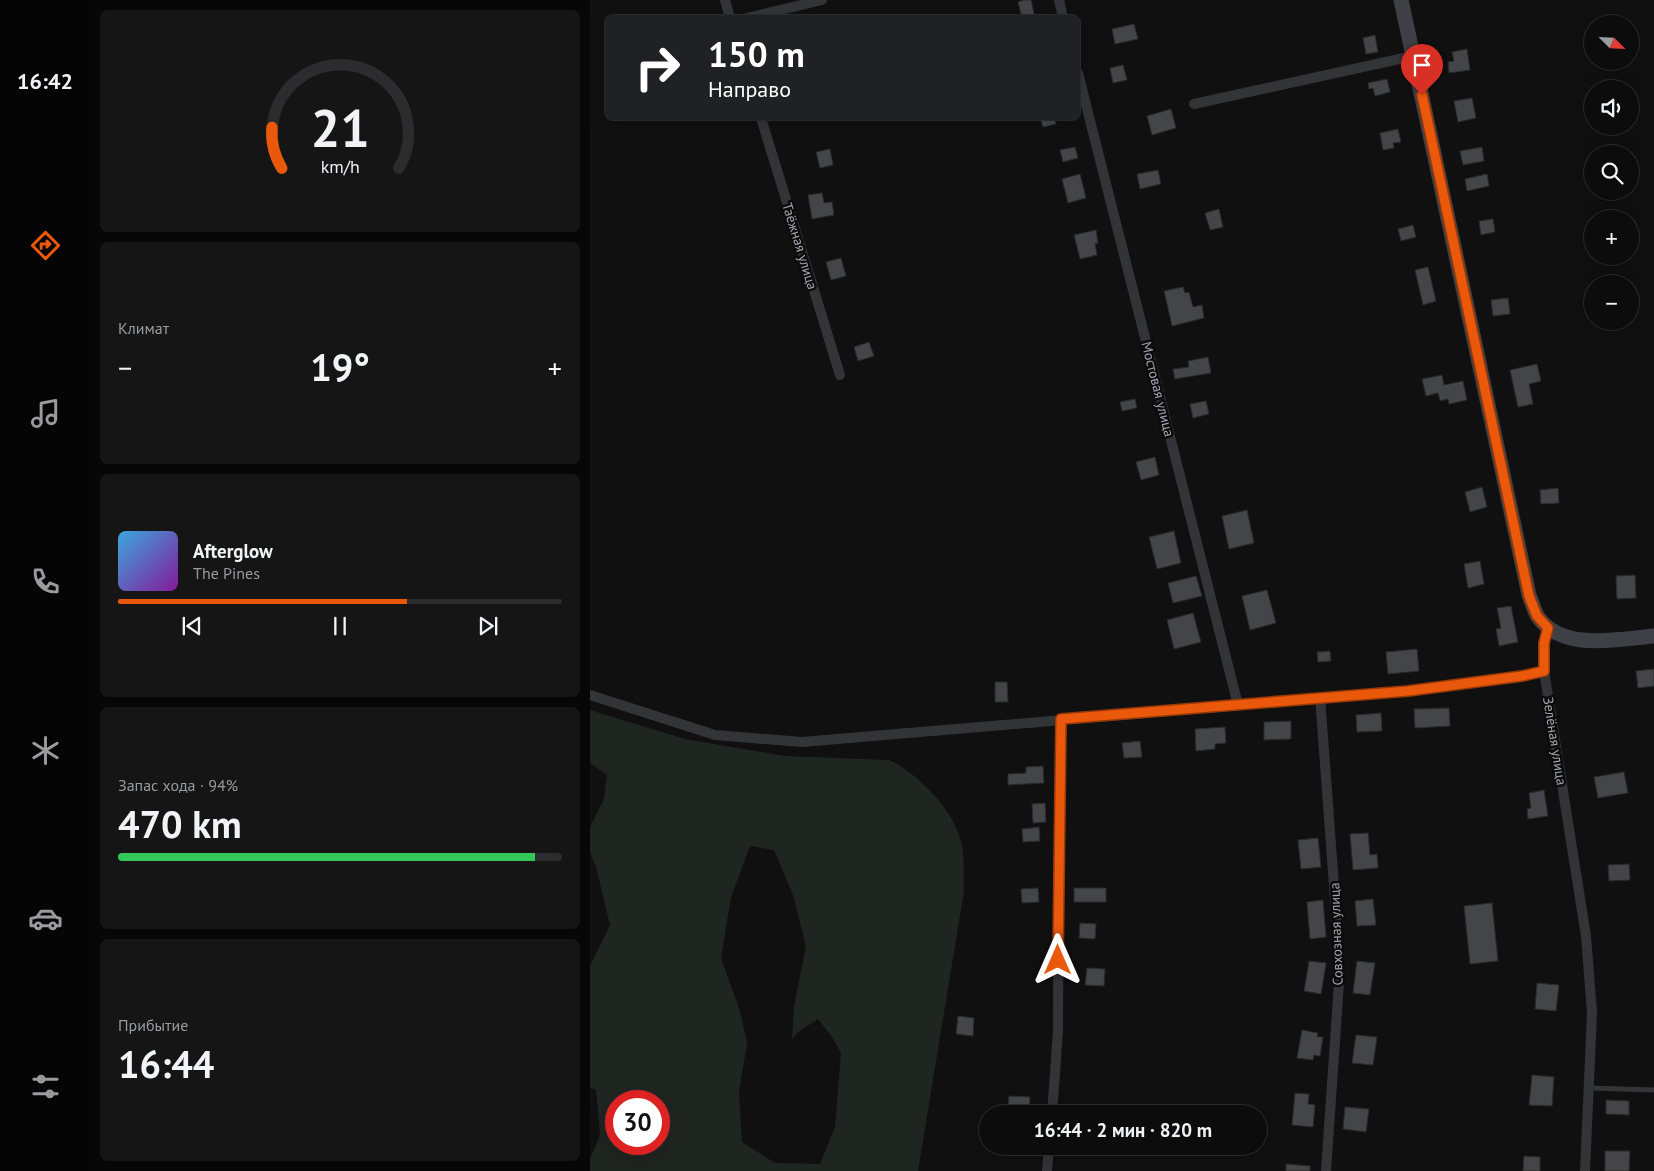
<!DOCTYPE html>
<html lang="ru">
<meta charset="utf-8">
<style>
:root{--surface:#0c0c0d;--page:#151516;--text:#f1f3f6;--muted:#9a9b9d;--line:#2c2c2e;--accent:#ea580c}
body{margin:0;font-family:"PT Sans",sans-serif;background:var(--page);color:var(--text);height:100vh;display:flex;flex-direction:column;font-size:19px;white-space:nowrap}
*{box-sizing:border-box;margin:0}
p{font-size:16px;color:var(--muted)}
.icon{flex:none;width:28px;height:28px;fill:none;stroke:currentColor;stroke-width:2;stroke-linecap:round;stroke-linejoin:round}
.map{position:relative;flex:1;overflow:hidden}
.sheet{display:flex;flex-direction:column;gap:10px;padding:10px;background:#070707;width:500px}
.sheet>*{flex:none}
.banner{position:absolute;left:15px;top:15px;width:475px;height:105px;border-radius:8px;box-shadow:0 5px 20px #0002,0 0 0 1px var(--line);background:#202124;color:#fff;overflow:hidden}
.needle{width:32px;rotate:114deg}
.buttons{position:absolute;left:994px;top:15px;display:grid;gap:10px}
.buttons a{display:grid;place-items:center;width:55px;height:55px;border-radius:50%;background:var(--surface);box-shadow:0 5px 20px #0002,0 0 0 1px var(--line);font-size:25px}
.speed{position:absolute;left:15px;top:1090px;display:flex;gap:10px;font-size:25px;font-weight:700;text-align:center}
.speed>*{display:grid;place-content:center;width:65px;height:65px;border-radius:50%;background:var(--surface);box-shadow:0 5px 20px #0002,0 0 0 1px var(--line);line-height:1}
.speed .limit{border:8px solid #d22;background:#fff;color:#111}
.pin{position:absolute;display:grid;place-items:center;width:42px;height:42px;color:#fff;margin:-51px -21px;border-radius:50% 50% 50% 0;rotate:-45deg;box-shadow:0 0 5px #0007}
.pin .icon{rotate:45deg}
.me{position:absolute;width:55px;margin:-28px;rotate:0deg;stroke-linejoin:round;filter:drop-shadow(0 0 4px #0008)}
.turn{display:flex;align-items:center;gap:18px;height:105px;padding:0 20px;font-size:22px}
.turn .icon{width:65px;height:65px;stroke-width:2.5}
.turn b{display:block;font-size:35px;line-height:42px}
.big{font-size:38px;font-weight:600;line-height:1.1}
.sheet .widget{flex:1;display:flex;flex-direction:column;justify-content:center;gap:8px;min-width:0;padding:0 18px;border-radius:8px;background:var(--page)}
.sheet .dial{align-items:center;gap:0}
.dial svg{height:130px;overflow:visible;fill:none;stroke:var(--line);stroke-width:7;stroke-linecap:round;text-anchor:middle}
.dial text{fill:var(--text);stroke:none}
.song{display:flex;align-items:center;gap:15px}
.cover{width:60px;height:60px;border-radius:8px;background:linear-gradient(135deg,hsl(200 70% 55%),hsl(290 70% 35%))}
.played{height:5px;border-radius:2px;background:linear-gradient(90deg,var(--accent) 65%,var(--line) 65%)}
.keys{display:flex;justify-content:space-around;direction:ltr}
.heat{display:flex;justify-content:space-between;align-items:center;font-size:28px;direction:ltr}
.charge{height:8px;border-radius:4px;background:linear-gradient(90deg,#34c759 94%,var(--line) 0)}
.trip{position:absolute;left:389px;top:1105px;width:288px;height:50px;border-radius:25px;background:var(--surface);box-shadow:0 5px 20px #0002,0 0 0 1px var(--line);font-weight:600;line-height:50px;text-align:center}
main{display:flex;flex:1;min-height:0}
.tab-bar{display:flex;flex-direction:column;width:90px;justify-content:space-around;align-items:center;background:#050505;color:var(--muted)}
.tab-bar .icon{width:35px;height:35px}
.tab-bar .on{color:var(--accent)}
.tab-bar b{font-size:22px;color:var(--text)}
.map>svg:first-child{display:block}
</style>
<main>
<nav class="tab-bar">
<b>16:42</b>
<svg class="icon on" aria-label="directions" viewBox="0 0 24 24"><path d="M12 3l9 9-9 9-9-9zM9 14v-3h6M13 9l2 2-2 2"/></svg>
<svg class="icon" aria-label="music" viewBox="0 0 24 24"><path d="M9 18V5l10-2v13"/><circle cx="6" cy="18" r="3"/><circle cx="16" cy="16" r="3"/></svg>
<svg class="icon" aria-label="phone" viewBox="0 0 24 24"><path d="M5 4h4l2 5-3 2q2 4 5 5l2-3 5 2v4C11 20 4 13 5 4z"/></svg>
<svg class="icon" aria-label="climate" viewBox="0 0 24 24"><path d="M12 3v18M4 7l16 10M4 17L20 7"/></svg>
<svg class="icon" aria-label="car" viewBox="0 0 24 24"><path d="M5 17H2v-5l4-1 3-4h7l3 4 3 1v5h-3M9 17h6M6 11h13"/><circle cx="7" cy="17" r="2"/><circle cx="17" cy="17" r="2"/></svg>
<svg class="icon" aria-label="filters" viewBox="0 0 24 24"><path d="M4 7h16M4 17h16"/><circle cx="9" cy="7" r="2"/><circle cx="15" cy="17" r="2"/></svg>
</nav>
<section class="sheet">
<div class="widget dial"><svg viewBox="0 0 100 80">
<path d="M14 69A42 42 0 1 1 86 69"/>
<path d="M14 69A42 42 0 0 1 8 44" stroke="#ea580c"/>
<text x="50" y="56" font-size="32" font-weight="700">21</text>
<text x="50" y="72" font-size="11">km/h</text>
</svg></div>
<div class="widget"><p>Климат</p>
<div class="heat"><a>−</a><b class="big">19°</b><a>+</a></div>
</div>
<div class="widget">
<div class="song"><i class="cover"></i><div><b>Afterglow</b><p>The Pines</p></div></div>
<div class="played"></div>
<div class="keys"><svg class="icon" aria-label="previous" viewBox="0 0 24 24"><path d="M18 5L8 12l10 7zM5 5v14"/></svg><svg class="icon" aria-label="pause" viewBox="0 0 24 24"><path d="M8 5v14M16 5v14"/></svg><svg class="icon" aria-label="next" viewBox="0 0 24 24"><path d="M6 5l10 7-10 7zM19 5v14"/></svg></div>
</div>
<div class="widget"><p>Запас хода · 94%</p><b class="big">470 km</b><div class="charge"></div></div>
<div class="widget"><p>Прибытие</p><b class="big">16:44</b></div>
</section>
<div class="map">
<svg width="1064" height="1171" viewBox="0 0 1064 1171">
<rect width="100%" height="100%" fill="#101011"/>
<path fill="#1f2520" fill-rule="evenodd" d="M0 710 95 739 195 756 299 760C328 773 366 812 372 845 375 859 373 876 374 891L328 1171H0V1159L10 1135 6 1090 0 1087V966L20 925 6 867 0 852V827L14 799 17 775 0 763ZM160 846 184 850 203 895 216 946 204 1006 202 1039 208 1032 228 1019 242 1037 251 1053 245 1127 230 1164 185 1163 152 1142 149 1092 157 1043 150 1011 131 958 141 897ZM69 1101V1144H26V1101Z"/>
<path fill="#444549" stroke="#2a2a2d" d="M434 0H441L445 18H432L428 2Z
M544 24 548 39 525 44 522 29Z
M785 35 788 52 776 54 773 38Z
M877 49 880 70 859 73 858 62 864 61 862 52Z
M533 65 537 80 523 83 520 68Z
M797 79 800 92 785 96 783 88 779 89 778 83Z
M882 98 886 118 868 122 864 101Z
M581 109 586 128 562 135 557 116Z
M450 118H464L466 124 453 127Z
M808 129 811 142 803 143 804 148 793 150 790 133Z
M485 147 488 158 473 162 470 150Z
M892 147 894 161 873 165 870 151Z
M240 149 243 165 230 168 226 152Z
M568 170 571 184 550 189 547 174Z
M490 174 496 198 478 203 472 179Z
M897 174 899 186 877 191 875 179Z
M232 193 234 203 242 202 244 215 222 219 218 195Z
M629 209 633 227 620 230 615 213Z
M903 219 905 232 891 235 889 221Z
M823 225 826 237 811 241 808 229Z
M506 230 508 243 505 244 507 255 490 259 484 235Z
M251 258 256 276 241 280 236 262Z
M838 267 846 301 833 305 825 270Z
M593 287 595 293 599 292 603 307 612 305 614 318 582 326 574 291Z
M918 298 920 314 903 316 901 300Z
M279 342 284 356 268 361 264 347Z
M618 357 621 373 585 379 583 369 599 367 598 361Z
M947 364 951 381 939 384 943 404 928 407 920 370Z
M852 375 854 385 873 381 877 400 859 404 858 399 850 401 848 393 836 396 832 379Z
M545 399 547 408 532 411 530 402Z
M616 401 619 414 603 418 600 404Z
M565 457 569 475 551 480 546 462Z
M892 487 897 507 880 512 875 492Z
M968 488 969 503 951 504 950 490Z
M657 510 664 543 639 549 632 516Z
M584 531 591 563 567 569 559 537Z
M890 561 894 584 878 588 874 564Z
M1045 575 1046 598 1027 599 1026 576Z
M606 576 612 596 583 603 578 583Z
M677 590 686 623 660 630 652 596Z
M921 606 928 642 909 646 906 629 911 628 907 608Z
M603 613 611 642 584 649 577 620Z
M827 649 829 671 798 674 796 652Z
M740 651 741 661 728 662 727 652Z
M1064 669V686L1048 688 1046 671Z
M405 682H417L418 702H405Z
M859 708 860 726 825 728 824 709Z
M791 713 792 731 767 732 766 715Z
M701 721V739L674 740V722Z
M635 727 636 743 625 744V749L606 751 605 729Z
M550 741 552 757 534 758 532 743Z
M453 766 454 783 418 785V774L436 773V767Z
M1034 772 1038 793 1008 798 1004 777Z
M954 790 958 816 938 819 937 809 941 808 939 793Z
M455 803 456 822 443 823 442 804Z
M449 827 450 841 433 842 432 829Z
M778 833 780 855 787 854 788 868 763 870 760 834Z
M728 838 731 867 711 869 708 840Z
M1039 864 1040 880 1019 881 1018 865Z
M448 888 449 902 432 903 431 889Z
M484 888H516V902H484Z
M783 899 786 925 767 926 765 901Z
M733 900 736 937 720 939 717 902Z
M902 903 908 961 880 964 874 906Z
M490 923 506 924 505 939 489 938Z
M719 961 736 963 731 994 714 991Z
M767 961 785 963 780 995 763 993Z
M497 968 515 969 514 986 495 985Z
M947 983 969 985 966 1011 945 1009Z
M368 1016 384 1018 383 1036 366 1034Z
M712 1030 728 1033 727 1037H733L730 1056 724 1055 723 1060 707 1058Z
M766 1035 787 1037 783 1065 762 1063Z
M942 1075 964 1077 962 1106 939 1105Z
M705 1093 719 1094 718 1104 725 1105 723 1127 702 1125Z
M419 1096 440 1097 439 1114 417 1113Z
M1016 1100 1039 1101V1115L1016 1114Z
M755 1107 779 1109 776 1132 753 1129Z
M1015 1151H1040L1039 1171H1015Z
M934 1156 950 1157V1171H933Z
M696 1164 720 1166V1171H696Z"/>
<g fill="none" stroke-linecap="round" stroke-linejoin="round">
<path stroke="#333438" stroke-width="5" d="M999 1088 1064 1090"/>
<path stroke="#333438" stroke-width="10" d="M135 0 140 18
M469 0 473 18
M157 18 232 0
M488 73 648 705
M604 104 823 56
M171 118 250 375
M958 628 954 643V671L996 936 1002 1013 995 1171
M0 695 125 735 212 742 818 691 932 676 954 671
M730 697 748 939 749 983 736 1171
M462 1114 468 1031 469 797 471 719
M457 1171 459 1146"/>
<path stroke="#3f4045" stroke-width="15" d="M811 0 939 595C942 602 944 611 948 617 973 652 1027 639 1064 636"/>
</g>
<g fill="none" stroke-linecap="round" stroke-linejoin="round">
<g stroke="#983908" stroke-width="12">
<path id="route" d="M468 960 471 719 818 691 932 676 954 671V643L958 628 947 616 939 596 832 95"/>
</g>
<use href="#route" stroke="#ea580c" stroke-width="9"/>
</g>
<g text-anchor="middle" stroke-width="5" stroke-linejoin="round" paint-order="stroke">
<g font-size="14" fill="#a2a5b0" stroke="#0b0b0c">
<text transform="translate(210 246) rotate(73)" y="5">Таёжная улица</text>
<text transform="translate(568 389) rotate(76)" y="5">Мостовая улица</text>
<text transform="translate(965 741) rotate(81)" y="5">Зелёная улица</text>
<text transform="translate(746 934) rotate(-92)" y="5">Совхозная улица</text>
</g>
</g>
</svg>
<div class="buttons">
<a><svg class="needle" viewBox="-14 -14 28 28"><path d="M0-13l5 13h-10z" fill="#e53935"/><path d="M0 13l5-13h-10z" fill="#9a9b9d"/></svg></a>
<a><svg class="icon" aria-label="sound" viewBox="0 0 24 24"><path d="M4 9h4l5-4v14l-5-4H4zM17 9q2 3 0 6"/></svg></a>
<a><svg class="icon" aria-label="search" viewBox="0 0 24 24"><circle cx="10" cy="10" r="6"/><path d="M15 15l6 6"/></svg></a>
<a>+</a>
<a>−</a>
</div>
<div class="speed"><div class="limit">30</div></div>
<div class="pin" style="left:832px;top:95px;background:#d93025"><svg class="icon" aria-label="arrive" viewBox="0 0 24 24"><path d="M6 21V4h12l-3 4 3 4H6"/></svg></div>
<svg class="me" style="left:468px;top:960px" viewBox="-20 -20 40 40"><path d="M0-17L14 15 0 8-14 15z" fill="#ea580c" stroke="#fff" stroke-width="4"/></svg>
<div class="trip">16:44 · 2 мин · 820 m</div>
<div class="banner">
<div class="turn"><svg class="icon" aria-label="right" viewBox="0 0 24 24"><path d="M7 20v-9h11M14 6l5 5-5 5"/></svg><div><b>150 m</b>Направо</div></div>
</div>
</div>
</main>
